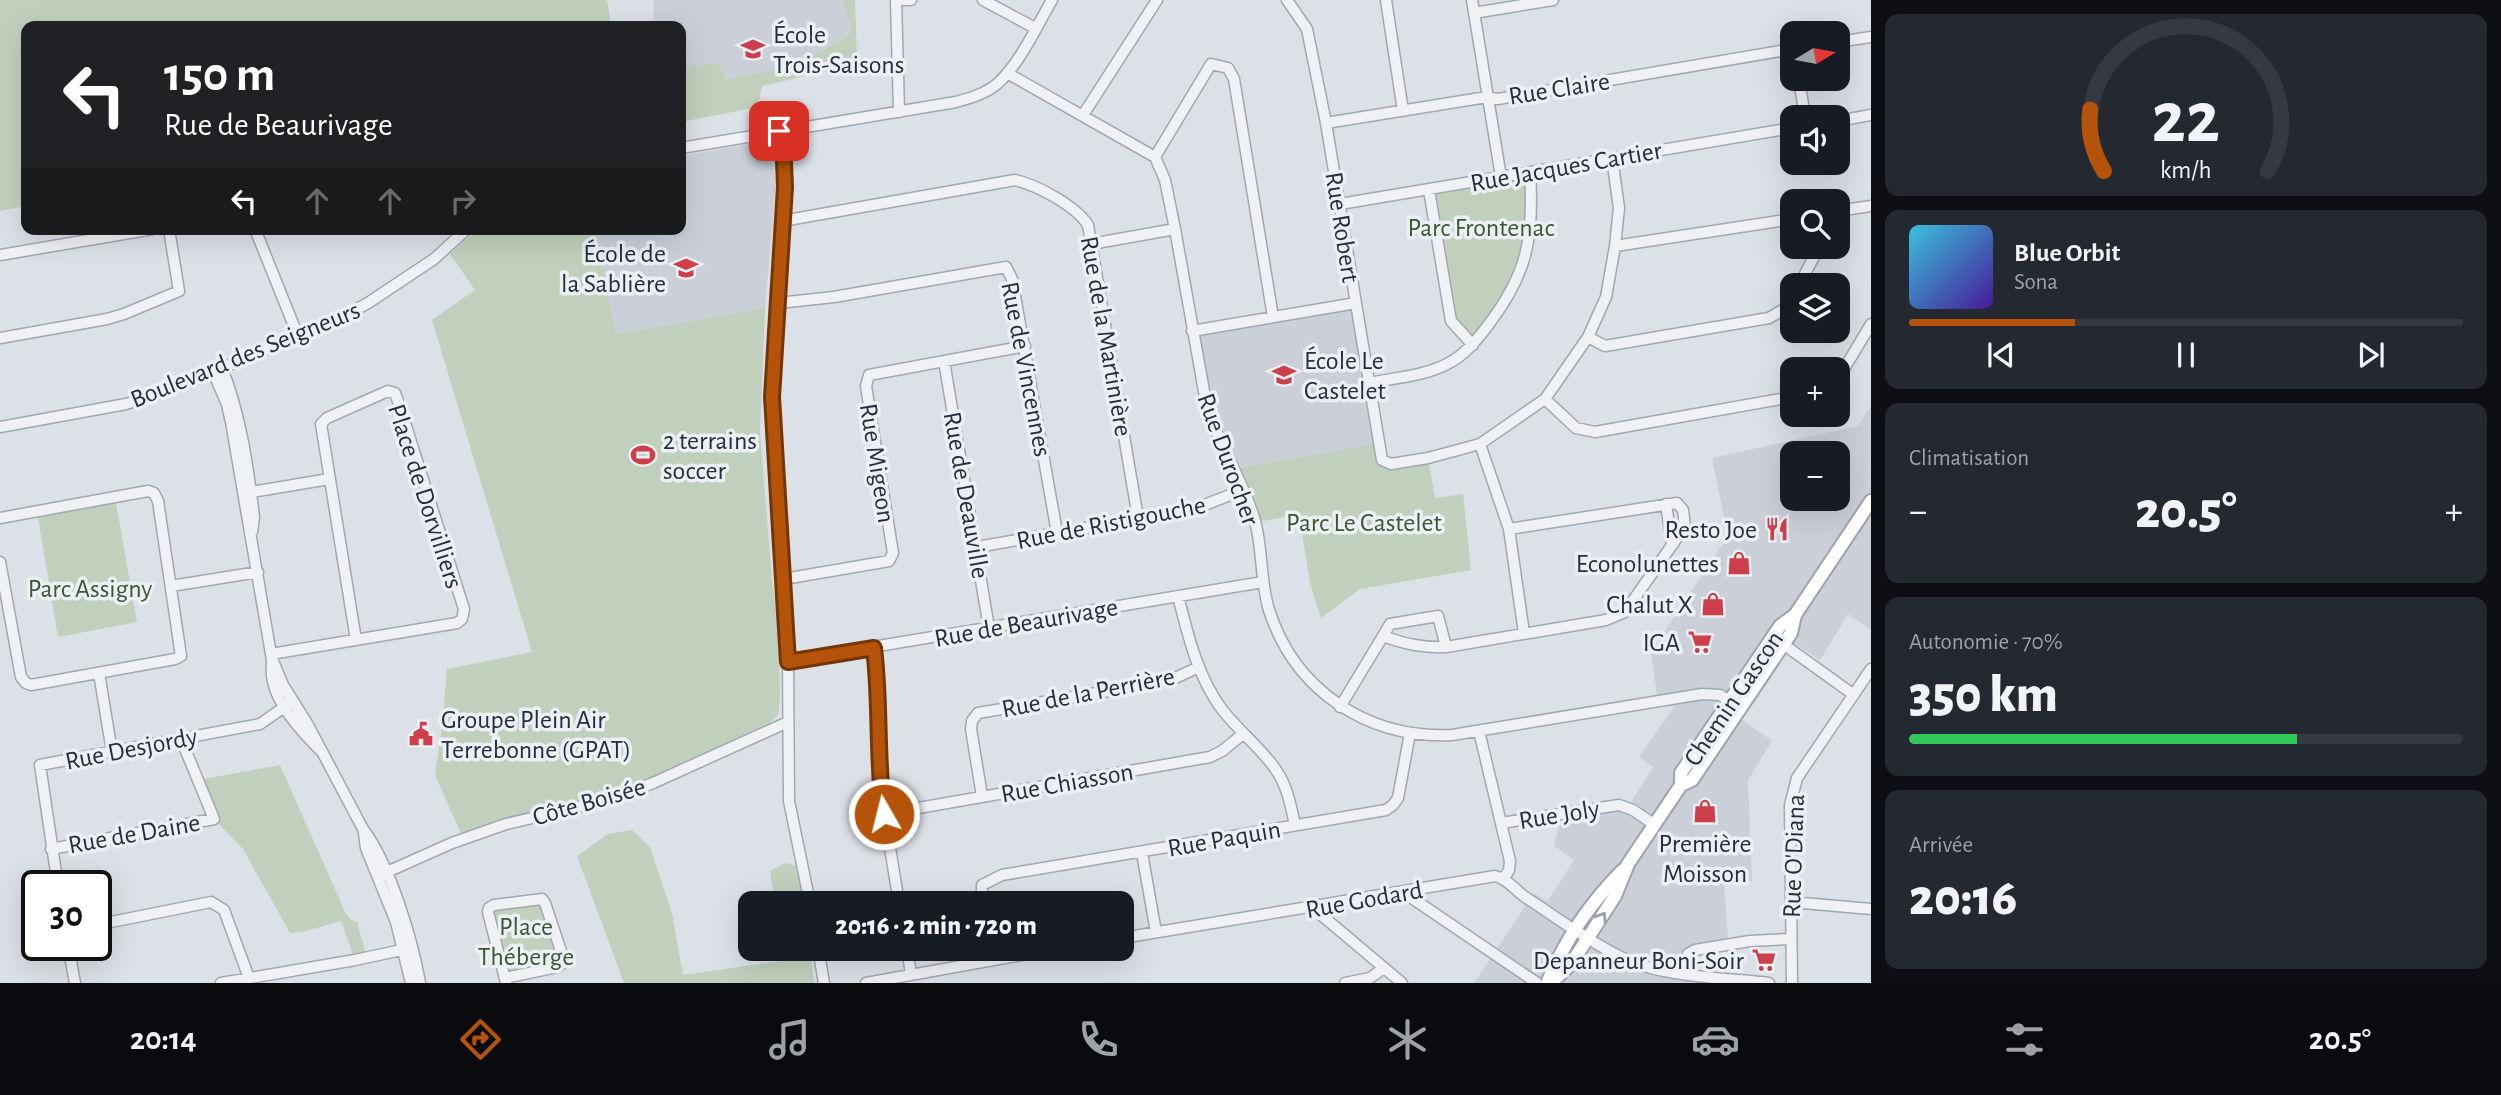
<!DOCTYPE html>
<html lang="fr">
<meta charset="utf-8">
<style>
:root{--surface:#171b24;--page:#242831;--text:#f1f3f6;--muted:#9ea1a6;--line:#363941;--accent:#b45309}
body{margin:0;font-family:"Alegreya Sans",sans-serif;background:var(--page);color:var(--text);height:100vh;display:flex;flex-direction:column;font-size:26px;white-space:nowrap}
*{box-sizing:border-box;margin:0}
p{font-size:23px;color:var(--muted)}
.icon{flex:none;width:38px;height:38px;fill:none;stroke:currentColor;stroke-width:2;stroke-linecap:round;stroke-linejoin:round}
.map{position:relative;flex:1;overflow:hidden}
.sheet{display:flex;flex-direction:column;gap:14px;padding:14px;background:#0d0f14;width:630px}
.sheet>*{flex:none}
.guide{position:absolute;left:21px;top:21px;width:665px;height:214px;border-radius:14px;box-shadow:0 7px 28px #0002;background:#202124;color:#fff;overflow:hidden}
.needle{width:46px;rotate:80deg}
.controls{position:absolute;left:1780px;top:21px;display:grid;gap:14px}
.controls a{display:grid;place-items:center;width:70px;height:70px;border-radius:14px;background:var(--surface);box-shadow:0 7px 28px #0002;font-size:35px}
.speed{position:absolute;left:21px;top:870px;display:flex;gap:14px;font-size:35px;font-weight:700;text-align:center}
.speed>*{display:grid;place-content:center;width:91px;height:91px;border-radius:50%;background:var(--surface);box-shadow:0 7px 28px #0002;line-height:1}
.speed .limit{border:4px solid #111;border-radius:10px;background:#fff;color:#111}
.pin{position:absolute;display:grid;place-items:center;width:60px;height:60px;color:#fff;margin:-30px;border-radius:14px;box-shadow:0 4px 10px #0006}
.me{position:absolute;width:77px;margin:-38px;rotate:352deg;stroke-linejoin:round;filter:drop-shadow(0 0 5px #0008)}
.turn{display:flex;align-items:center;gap:24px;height:147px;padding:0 28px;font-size:32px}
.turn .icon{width:91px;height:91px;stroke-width:2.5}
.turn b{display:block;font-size:49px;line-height:60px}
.lanes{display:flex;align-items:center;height:66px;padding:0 28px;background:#0003;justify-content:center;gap:35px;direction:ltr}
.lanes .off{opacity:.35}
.big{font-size:52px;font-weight:800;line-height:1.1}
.sheet .tile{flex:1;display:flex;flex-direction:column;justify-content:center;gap:10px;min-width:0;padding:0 24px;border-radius:14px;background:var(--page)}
.sheet .dial{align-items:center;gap:0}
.dial svg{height:182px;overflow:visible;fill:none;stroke:var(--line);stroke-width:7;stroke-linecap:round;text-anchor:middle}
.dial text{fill:var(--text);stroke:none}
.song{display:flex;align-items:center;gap:21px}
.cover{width:84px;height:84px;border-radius:10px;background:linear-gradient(135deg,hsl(190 70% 55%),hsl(260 70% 35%))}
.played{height:7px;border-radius:4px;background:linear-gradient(90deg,var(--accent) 30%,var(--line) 30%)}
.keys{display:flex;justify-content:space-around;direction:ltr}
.heat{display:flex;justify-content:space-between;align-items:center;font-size:38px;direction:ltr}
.charge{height:10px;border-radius:5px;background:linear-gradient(90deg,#34c759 70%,var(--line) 0)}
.trip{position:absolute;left:738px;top:891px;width:396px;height:70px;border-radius:14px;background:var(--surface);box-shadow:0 7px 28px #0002;font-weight:800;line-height:70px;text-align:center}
.tab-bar{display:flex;height:112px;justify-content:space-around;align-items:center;background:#090b0e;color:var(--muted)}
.tab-bar .icon{width:49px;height:49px}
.tab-bar .selected{color:var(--accent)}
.tab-bar b{font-size:32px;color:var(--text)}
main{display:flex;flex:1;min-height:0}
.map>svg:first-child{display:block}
</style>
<main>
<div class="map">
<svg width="1871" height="983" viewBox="0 0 1871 983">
<rect width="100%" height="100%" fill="#dce0e7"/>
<path fill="#cacfd8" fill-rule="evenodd" d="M654 0H842L851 27 850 35 794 66 725 79 719 63 681 66V26H653Z
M769 140 776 183 765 308 614 334 597 229H681V156Z
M1356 303 1379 443 1233 469 1216 436 1192 331Z
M1871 406V630L1848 614 1820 660 1775 631 1725 707 1772 741 1748 780 1752 881 1724 884 1728 940 1692 947 1679 978 1715 983H1474L1534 893 1547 902 1574 860 1554 846 1561 818 1616 808 1624 813 1653 767 1639 757 1678 701 1658 703 1651 652 1728 536 1712 458 1858 426ZM1792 453H1838V499H1792Z"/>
<path fill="#c1d0bd" d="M0 0H607L611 24 653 26H26V206L0 211Z
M842 0H855L857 59 833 70 762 86 758 107 681 122V66L719 63 726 79 794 66 850 35 851 27Z
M1530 173C1528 211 1529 253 1510 287 1500 306 1485 324 1473 342L1451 321 1429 190Z
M478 229H597L615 334 765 308 760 432 772 581 778 618 780 698 778 715 770 723 668 774 610 796 462 836 435 775 442 727 447 669 532 652 432 320 475 290 450 254Z
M1379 443 1382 460 1428 458 1435 498 1463 494 1471 570 1360 589 1321 618 1310 583 1299 515 1256 522 1233 469Z
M115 497 137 622 58 637 37 511Z
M280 765 346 914 351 920 357 922 367 958 355 960 341 921 306 931 290 933 243 849 214 819 198 780Z
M632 830 650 847 672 913 683 975 782 961 781 949H810L814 983H624L577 856 608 834Z
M785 863 797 866 803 903H775L770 871Z
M542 899 563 963 505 978 489 908Z"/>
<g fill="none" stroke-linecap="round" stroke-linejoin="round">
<g stroke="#a2a7b1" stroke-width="13">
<path id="minor" d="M896 0 899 112
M896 0H911
M983 0 1035 28
M1287 0 1307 29 1326 123 1382 460 1391 464 1428 458 1480 444 1545 399 1588 337 1606 297 1615 246 1619 208 1612 158
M1386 0 1403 111
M1472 0 1501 177
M1474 13 1553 0
M1838 42 1871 37
M1007 73 1155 157 1165 180 1175 229 1207 408C1220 447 1244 482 1255 521 1263 550 1260 581 1269 610 1295 691 1368 739 1452 735L1702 694 1720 695 1740 708
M1799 79 1805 117
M1083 115 1157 0
M1838 121 1871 115
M1326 123 1487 97 1498 99 1792 49
M779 131 784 162 785 187 772 419 784 579 788 661 789 801 810 903
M681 148 956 102C970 98 985 94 997 84 1019 65 1037 26 1052 0
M1155 157 1211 64 1228 68 1234 79 1273 317
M1429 190 1451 321 1473 345
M1340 204 1792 128
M1838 211 1871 206
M782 221 1015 180C1037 185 1076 206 1088 225L1138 518
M255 229 298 336
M1091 244 1175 229
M1615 246 1792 219
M0 255 153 229
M1799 285 1814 257 1815 247
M778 303 834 297 1006 267 1012 279 1057 533
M1192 331 1356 303
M1588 337 1605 346 1769 318 1788 307 1792 299
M0 338 107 319 124 314 179 291 169 229
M944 361 989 628
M222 368C241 416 248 467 254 517L252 532
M213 372 227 404 231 422 271 654C273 661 271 669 272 676 275 703 302 732 320 750
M1838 379 1871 324
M1369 383C1394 378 1424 376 1447 364 1465 355 1477 340 1489 324 1528 273 1534 236 1530 173
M1545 399 1576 428 1595 432 1792 397
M0 427 126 404 164 392 213 372 342 317 368 303 434 259 467 229
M1480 444 1509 529 1524 633
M246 493 329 479
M0 518 148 491 154 493 158 501 181 656 175 659 31 685 26 683 21 677 0 562
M1509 529 1677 503 1683 510 1685 527 1672 545
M977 547 1194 509 1243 490
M784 579 889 561 893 553 866 386 869 375 1025 346
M171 586 258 572
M1178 596C1188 635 1197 675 1221 708 1237 730 1265 751 1278 773 1288 789 1291 807 1295 825
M1383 636 1390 624 1438 616 1446 647
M1783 644 1854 695
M874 648 879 691V780L899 903
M271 654 457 623 462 619 464 609 399 404 395 393 388 391 327 418 321 424 356 640
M273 661 283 685 308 725 363 829C390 865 412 938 420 983
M788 661 1263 582
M99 673 112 752
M1340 707 1383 636C1405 644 1423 648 1446 647L1606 620 1625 612 1672 545 1666 504
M1479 731 1510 861 1509 870 1504 878
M982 796 971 729 972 721 978 713 1150 684 1173 679 1199 667
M884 814 1210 757 1222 751 1243 734
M1501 823 1619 805 1633 810 1655 825
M364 833 366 848 396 922 411 983
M51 849 214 819 181 739
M1142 853 1156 932
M378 876 452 843 506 824 609 800 653 783 788 722
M58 886 40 765 260 724 293 701
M1403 892 1537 983
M1791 902 1871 909
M982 903V885L1002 875 1386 810 1393 805 1398 798 1410 733
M1313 908 1402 983
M96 925 211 902 224 910 249 978
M1122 938 1495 876C1508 879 1515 890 1525 897 1556 917 1588 941 1621 957 1659 977 1725 978 1769 983
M68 945 75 983
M818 948 824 983
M907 948 911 974
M1685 973 1688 954 1695 950 1750 941 1790 939
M505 978 557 967 563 963V957L545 903 542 899 494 905 489 908 488 912 506 983
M221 983 355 960 411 948
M866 983 1061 948
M1345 983 1370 978 1384 968
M1792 983 1790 805 1797 778 1871 669"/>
</g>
<g stroke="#9ca3b2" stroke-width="16">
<path id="major" d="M1681 785 1692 780 1791 633 1795 615 1871 501
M1548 981C1565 940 1592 901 1623 870
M1551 983 1571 964 1615 896 1628 864 1681 785V773L1780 626 1795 615"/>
</g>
<use href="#minor" stroke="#eff1f5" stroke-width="10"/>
<use href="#major" stroke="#fff" stroke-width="12"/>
</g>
<defs><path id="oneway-chevron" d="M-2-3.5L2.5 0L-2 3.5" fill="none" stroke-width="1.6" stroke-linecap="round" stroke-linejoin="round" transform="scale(1.75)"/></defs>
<use stroke="#9da0a8" href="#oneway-chevron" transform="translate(1602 917) rotate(-57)"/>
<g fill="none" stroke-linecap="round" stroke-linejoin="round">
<g stroke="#753606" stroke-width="18">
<path id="route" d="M779 131 784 162 785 187 772 397 788 662 874 648C881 704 876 759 884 814"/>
</g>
<use href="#route" stroke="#b45309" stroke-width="12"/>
</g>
<defs>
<g id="school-bare" transform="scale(1.89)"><path d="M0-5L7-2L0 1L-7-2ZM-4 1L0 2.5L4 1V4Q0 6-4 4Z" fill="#ce3f4b" stroke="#eceff4" stroke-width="2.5" paint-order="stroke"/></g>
<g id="stadium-bare" transform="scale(1.89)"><path d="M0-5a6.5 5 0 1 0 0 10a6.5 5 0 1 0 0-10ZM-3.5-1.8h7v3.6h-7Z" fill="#ce3f4b" stroke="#eceff4" stroke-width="2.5" paint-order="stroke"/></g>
<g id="restaurant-bare" transform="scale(1.89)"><path d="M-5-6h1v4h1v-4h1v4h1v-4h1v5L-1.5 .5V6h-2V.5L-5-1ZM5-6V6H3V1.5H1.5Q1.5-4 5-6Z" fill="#ce3f4b" stroke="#eceff4" stroke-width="2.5" paint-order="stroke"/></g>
<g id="shop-bare" transform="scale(1.89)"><path d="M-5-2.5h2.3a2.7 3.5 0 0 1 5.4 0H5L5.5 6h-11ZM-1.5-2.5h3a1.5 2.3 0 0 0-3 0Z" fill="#ce3f4b" stroke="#eceff4" stroke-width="2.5" paint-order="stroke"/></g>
<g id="supermarket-bare" transform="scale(1.89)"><path d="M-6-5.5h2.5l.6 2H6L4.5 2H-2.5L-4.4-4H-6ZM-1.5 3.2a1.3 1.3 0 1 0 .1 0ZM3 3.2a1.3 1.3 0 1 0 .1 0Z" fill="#ce3f4b" stroke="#eceff4" stroke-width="2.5" paint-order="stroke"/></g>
<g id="civic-bare" transform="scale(1.89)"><path d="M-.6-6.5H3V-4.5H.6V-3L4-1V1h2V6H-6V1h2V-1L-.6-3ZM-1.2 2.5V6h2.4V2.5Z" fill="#ce3f4b" stroke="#eceff4" stroke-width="2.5" paint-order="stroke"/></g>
</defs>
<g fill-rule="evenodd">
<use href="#school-bare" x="753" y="49"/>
<use href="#school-bare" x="686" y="268"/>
<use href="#school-bare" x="1284" y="375"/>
<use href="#stadium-bare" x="643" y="455"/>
<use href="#restaurant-bare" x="1777" y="529"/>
<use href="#shop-bare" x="1739" y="563"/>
<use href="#shop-bare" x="1713" y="604"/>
<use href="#supermarket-bare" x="1700" y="642"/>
<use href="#civic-bare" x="421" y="734"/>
<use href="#shop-bare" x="1705" y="811"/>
<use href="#supermarket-bare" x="1764" y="960"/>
</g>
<g text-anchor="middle" stroke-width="7" stroke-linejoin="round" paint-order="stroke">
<g font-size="26" fill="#262d3d" stroke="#eceff4" text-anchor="end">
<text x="773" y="43" text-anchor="start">École<tspan x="773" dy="30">Trois-Saisons</tspan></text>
<text x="666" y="262">École de<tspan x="666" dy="30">la Sablière</tspan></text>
<text x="1304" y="369" text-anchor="start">École Le<tspan x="1304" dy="30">Castelet</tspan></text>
<text x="663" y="449" text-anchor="start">2 terrains<tspan x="663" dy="30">soccer</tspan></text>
<text x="1757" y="538">Resto Joe</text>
<text x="1719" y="572">Econolunettes</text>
<text x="1693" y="613">Chalut X</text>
<text x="1680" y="651">IGA</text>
<text x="441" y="728" text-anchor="start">Groupe Plein Air<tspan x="441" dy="30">Terrebonne (GPAT)</tspan></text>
<text x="1705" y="852" text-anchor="middle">Première<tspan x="1705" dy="30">Moisson</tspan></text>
<text x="1744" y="969">Depanneur Boni-Soir</text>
</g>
<g font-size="26" fill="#262d3d" stroke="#eceff4">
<text transform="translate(1559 88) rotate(-9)" y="9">Rue Claire</text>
<text transform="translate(1566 166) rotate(-10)" y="9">Rue Jacques Cartier</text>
<text transform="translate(1343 227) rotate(81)" y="9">Rue Robert</text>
<text transform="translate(1107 336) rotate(80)" y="9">Rue de la Martinière</text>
<text transform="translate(245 354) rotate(-22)" y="9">Boulevard des Seigneurs</text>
<text transform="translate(1027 369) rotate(79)" y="9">Rue de Vincennes</text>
<text transform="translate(1229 459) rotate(70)" y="9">Rue Durocher</text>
<text transform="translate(878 463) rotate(81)" y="9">Rue Migeon</text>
<text transform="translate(967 495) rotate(80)" y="9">Rue de Deauville</text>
<text transform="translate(426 496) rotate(72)" y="9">Place de Dorvilliers</text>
<text transform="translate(1111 522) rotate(-11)" y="9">Rue de Ristigouche</text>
<text transform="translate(1026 622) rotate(-10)" y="9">Rue de Beaurivage</text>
<text transform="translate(1088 692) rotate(-11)" y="9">Rue de la Perrière</text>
<text transform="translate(1733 698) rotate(-56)" y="9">Chemin Gascon</text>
<text transform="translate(131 748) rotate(-11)" y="9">Rue Desjordy</text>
<text transform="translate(1067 782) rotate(-10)" y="9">Rue Chiasson</text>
<text transform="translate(589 801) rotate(-16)" y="9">Côte Boisée</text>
<text transform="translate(1559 814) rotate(-9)" y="9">Rue Joly</text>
<text transform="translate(134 833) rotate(-10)" y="9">Rue de Daine</text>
<text transform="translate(1224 838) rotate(-10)" y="9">Rue Paquin</text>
<text transform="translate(1793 856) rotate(-88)" y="9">Rue O'Diana</text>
<text transform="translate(1364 899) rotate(-10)" y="9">Rue Godard</text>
</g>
<g font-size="26" fill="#385833" stroke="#eceff4">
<text x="1481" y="236">Parc Frontenac</text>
<text x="1364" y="531">Parc Le Castelet</text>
<text x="90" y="597">Parc Assigny</text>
<text x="526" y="935">Place<tspan x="526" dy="30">Théberge</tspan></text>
</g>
</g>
</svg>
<div class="controls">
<a><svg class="needle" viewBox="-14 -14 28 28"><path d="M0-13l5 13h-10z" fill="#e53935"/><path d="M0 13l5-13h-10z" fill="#9ea1a6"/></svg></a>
<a><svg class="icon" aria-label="sound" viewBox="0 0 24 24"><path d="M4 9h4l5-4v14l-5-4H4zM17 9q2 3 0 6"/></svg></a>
<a><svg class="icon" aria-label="search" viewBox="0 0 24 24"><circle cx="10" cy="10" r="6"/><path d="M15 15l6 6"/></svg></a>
<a><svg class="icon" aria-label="layers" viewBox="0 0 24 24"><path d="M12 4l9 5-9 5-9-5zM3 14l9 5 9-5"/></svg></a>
<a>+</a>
<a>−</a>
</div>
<div class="speed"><div class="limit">30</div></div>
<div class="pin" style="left:779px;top:131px;background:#d93025"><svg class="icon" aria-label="arrive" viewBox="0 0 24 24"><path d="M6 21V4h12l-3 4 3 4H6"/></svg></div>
<svg class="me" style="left:884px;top:814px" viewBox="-20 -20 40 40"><circle r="17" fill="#b45309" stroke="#fff" stroke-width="3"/><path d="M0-11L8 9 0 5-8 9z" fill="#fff"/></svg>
<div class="trip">20:16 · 2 min · 720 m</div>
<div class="guide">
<div class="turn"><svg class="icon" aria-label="left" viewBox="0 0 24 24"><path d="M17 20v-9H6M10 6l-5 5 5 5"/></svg><div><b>150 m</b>Rue de Beaurivage</div></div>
<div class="lanes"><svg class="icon" aria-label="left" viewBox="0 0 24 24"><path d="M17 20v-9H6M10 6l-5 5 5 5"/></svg><svg class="icon off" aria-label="ahead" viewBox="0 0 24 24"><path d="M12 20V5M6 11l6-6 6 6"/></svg><svg class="icon off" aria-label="ahead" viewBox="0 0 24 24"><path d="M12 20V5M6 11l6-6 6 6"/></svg><svg class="icon off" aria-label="right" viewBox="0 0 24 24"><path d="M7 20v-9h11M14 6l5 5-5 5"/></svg></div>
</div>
</div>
<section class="sheet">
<div class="tile dial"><svg viewBox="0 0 100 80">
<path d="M14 69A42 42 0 1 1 86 69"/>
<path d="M14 69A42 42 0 0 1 8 42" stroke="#b45309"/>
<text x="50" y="56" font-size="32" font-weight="700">22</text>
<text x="50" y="72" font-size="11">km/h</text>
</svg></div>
<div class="tile">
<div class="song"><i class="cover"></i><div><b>Blue Orbit</b><p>Sona</p></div></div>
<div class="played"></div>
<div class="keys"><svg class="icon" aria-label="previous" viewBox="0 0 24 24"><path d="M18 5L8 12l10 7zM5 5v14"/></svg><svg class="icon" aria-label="pause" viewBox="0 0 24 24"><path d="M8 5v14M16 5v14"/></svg><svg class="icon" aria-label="next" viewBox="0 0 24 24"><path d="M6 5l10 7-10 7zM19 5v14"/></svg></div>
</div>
<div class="tile"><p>Climatisation</p>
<div class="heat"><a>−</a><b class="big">20.5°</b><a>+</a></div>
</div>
<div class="tile"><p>Autonomie · 70%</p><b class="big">350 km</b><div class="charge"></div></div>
<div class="tile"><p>Arrivée</p><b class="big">20:16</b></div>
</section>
</main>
<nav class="tab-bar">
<b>20:14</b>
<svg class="icon selected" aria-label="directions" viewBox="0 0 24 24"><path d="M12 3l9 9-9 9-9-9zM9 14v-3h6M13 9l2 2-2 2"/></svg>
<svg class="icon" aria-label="music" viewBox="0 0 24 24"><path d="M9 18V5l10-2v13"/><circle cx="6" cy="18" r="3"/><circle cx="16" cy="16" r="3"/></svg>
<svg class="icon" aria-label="phone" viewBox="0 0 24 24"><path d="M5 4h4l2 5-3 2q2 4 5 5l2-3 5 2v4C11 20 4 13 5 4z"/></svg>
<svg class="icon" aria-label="climate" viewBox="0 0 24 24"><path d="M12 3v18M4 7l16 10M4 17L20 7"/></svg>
<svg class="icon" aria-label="car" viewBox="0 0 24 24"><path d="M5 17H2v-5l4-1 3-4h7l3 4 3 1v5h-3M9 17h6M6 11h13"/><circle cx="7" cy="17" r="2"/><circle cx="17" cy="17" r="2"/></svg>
<svg class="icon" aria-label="filters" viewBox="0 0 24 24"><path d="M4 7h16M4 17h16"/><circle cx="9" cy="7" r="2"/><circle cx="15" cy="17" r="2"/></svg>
<b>20.5°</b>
</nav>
